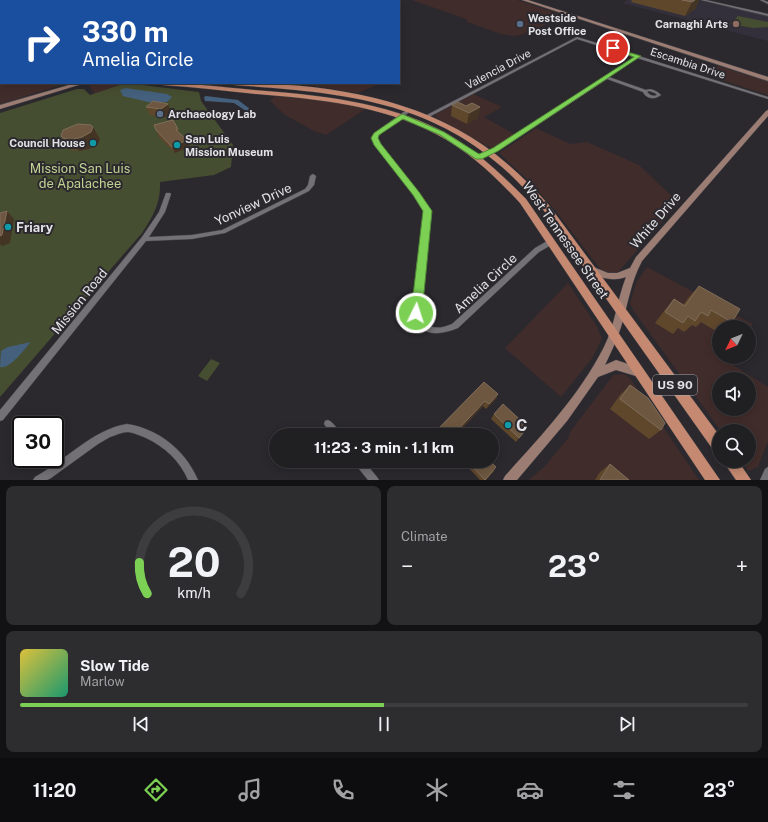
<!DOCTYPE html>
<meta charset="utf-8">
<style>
:root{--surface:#201f22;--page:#2d2c2f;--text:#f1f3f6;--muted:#a2a2a5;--line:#3d3d40;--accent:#7cd154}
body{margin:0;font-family:"Public Sans",sans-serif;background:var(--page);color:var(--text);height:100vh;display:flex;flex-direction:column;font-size:15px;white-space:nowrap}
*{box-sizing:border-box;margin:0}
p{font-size:13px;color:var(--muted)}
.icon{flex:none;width:22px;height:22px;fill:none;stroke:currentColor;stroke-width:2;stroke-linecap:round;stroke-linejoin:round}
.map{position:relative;height:480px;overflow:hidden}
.panel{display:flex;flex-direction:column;gap:6px;padding:6px;background:#121113;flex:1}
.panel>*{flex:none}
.guide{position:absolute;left:0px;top:0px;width:400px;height:84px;box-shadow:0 2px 10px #0003,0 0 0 1px var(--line);background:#1a4fa0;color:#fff;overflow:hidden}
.needle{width:26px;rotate:227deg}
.fabs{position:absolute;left:712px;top:320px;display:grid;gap:8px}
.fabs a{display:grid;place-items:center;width:44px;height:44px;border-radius:50%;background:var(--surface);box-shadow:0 2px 10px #0003,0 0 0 1px var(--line);font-size:20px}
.speed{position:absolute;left:12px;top:416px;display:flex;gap:8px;font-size:20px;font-weight:700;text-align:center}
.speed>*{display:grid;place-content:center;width:52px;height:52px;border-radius:50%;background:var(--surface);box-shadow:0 2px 10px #0003,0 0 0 1px var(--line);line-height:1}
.speed .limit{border:2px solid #111;border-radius:6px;background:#fff;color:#111}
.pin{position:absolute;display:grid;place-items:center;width:34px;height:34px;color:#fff;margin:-17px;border:2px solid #fff;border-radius:50%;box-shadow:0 1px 4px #0007}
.me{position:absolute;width:44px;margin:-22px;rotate:4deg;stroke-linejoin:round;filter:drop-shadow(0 0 3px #0008)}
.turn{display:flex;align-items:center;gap:14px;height:84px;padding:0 16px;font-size:18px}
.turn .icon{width:52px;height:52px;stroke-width:2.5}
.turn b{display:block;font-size:28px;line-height:34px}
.big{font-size:30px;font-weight:700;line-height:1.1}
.panel .tile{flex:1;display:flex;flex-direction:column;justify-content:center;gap:6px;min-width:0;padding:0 14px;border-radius:8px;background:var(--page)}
.panel .dial{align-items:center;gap:0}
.dial svg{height:104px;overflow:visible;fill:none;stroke:var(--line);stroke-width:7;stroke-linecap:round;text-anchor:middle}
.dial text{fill:var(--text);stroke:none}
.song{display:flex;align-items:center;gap:12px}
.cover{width:48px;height:48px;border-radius:6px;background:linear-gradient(135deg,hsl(50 70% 55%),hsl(160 70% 35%))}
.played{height:4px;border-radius:2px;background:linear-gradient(90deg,var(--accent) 50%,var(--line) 50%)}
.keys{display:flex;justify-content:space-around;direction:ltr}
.heat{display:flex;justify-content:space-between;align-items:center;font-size:22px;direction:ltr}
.panel .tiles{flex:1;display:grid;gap:6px;grid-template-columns:1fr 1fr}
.tile:last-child{grid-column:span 2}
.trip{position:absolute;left:269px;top:428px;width:230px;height:40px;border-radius:20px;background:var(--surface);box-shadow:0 2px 10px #0003,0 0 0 1px var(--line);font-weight:700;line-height:40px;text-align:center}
.menu{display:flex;height:64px;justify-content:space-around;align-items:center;background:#0d0c0e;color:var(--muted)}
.menu .icon{width:28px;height:28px}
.menu .current{color:var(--accent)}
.menu b{font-size:18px;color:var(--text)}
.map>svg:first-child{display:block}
</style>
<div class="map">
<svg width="768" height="480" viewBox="0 0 768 480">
<rect width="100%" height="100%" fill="#2b292e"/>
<path fill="#402c2b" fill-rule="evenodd" d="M412 0H517L566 16 521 35 513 36 501 34 467 22 466 19Z
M0 34 1 83H68L0 104Z
M718 66 768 82V95L706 75Z
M96 83H126L95 94 89 86Z
M296 83H381L358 93Z
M473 94 502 107 484 117 516 135 500 145 491 148 435 117 436 114Z
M275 96 331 101 367 108 326 135 314 131 285 115 270 101Z
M536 128 570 144 587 142 639 165 679 203 618 272 610 274 601 270 555 210 531 183 499 153Z
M647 267 753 324 749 330V327H719V357H734L730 363 768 387V441L758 467 748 471 742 461H749V431H721L633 310 630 303 636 283ZM719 379H749V409H719Z
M568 283 596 325 602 338 593 357 561 397 505 348Z
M624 374 630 378 699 480H529L545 466 569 437 570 432 611 378 614 375Z"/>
<path fill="#34303b" d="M628 0H697L768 16V41L622 3Z"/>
<path fill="#464e31" d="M738 16 768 22V27L753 28 730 24Z
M126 83 199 92 201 101 233 145 231 167 214 175 160 182C161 203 153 216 142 233L0 397V113L77 89H84L90 95Z
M211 359 220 363 207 381 198 376Z"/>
<path fill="#44607c" d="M126 88 167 94 172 97 167 102H148L123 96 120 90Z
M206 96 238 100 254 112 249 113 234 103 205 101 204 97Z
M31 342C23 350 11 369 0 367L1 351 8 347Z"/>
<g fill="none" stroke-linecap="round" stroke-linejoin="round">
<g stroke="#454448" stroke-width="1">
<path id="street" d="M701 0H706L768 14V16Z
M760 0H763L768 2V4Z
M0 13H1V15H0Z
M577 37 636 55H639V56L768 97V99L637 58 609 77 646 90C651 88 657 91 661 95 655 100 646 99 643 92L607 79 498 151 481 158H477V156L494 149 634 57 577 39 429 117 425 116ZM649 91 655 93 657 95C653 97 650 95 647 92Z
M408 109 412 110 384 131 376 138 418 192 430 211 419 306C423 327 433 332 452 324L535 248 549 240H551L554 242 553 244 539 252 458 328C433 338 416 335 413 306L424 211 414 194 372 138 380 129Z
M313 174 316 176 314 185 309 191 225 233 192 239 146 241 3 420 0 421V410L142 237 159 212 166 193H170L171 194 165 212 149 237 192 235 222 230 305 189 308 185 310 176Z
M328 420C333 422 339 430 341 435H332L324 424 325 421Z
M127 424C159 429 185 450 198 480H188C180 461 165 447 146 438 141 436 135 433 128 432 122 432 116 435 110 437L98 444 51 478 47 480H33L35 477C65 461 93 429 127 424Z
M354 461H364L377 477 379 480H368L355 464Z
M768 467V480H760L765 469Z"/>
</g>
<g stroke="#454448" stroke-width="1">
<path id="secondary" d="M345 0H352L344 1Z
M522 0H528L768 77V81Z
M0 31H1V33H0Z
M76 83H85L0 109V105Z
M768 110V116L642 261C631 281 628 304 621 327 617 340 611 352 605 365L616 360 643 369 644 372 643 375 639 377 616 370 598 377 567 421 517 480H503L505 476C541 436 579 396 604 347 615 325 617 300 626 277 612 282 601 278 588 271L587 269 588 267 591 266 608 273H617L630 268 636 257 766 111Z"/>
</g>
<g stroke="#454448" stroke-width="1">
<path id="primary" d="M0 0H2L3 1 0 2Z
M6 0H10L11 1H7Z
M160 83C191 83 222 87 254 90 317 95 384 101 442 131 474 148 500 173 526 199L720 480H705L520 203C495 176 469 151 436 134 381 105 318 99 257 94 225 91 194 87 163 85Z
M231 83C318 83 410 95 483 145 507 162 528 182 548 204L719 435V453L714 451 542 208C529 194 516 179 502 167 424 98 332 92 234 85Z
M723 461H738L751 480H736Z"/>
</g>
<use href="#street" fill="#737076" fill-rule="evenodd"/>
<use href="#secondary" fill="#9c7d74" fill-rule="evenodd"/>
<use href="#primary" fill="#c58971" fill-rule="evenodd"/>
</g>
<path fill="#5f472c" d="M166 0H218V1H167Z
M632 0H699L695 9 685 16 631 2Z
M168 104 171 112 164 118 150 115 146 107Z
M452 105 478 118 467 124 451 116Z
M93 127 100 139 98 144 89 149 79 151 70 150 61 136Z
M178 129 179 133 187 140 190 147 175 153 159 137 156 130Z
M699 286 732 322 727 327H719V333L701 322 696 327 692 325 684 332 678 328 673 334 655 323 664 311 674 299 683 305 689 297Z
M484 382 498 394 496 399 486 409 483 406 456 435H433L434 433Z
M630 385 661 430 649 439 610 409 620 395Z
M494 414 528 427 516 442 491 419Z
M462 461H490L494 471 486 480H480Z
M610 464 629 480H595L600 472Z"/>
<path fill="#443424" d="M205 0H218V1H203Z
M695 0H699L695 9 685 16 692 2Z
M168 104 171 112 164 118 161 109Z
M480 107 478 118 467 124 469 113Z
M93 127 100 139 98 144 89 149 79 151 71 140Z
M187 140 190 147 175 153 172 147Z
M7 211 14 219 10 243 2 246 0 244V236Z
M498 394 496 399 486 409 489 404Z
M485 401 483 406 456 435H453Z"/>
<path fill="#6d5740" stroke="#7f6d5a" d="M181 0H205L203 1H188Z
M682 0H695L692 2Z
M153 101 168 104 161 109 146 107Z
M458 102 466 106 472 103 480 107 469 113 452 105Z
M173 120 178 129 176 130 187 140 172 147 156 130 154 125Z
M78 124 91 125 93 127 91 132 82 137 71 140 63 138 61 136 63 130Z
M7 211 2 235 0 236V213Z
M699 286 740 309 732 322 711 310 708 316 701 312 695 321 688 316 683 323 665 312 674 299 685 306Z
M484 382 498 394 489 404 485 401 453 435H435L434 433Z
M630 385 648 398 665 423 661 430 620 399Z
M503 404 528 427 519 438 494 414Z
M467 461H490L496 467 485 480Z
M610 464 629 480H600Z"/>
<path fill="#7cd154" stroke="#518837" d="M611 47 641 56 498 151 482 159H476L440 135 403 119 379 135 378 138 381 144 419 192 432 211 422 313 420 316H413L411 313 423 211 413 195 374 145 371 138 374 133 402 114 444 132 479 154 493 148 634 57 611 49Z"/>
<g fill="#5c6f8a" stroke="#2b292e" stroke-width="1.5">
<circle cx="520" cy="24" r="4"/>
<circle cx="160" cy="114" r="4"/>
</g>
<circle fill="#8d6e63" stroke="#2b292e" stroke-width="1.5" cx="736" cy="24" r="4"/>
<g fill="#0f9aa8" stroke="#2b292e" stroke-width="1.5">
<circle cx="93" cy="143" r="4"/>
<circle cx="177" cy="145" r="4"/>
<circle cx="8" cy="227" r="4"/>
<circle cx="508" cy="425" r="4"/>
</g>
<g text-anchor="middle" stroke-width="4" stroke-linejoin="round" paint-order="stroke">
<g font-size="11" font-weight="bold" fill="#e2e1e5" stroke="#2b292e" text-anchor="start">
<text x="528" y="22">Westside<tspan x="528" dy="13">Post Office</tspan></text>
<text x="728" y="28" text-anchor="end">Carnaghi Arts</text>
<text x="168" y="118">Archaeology Lab</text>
<text x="185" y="143">San Luis<tspan x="185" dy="13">Mission Museum</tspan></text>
<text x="85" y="147" text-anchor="end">Council House</text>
</g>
<g font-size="11" fill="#e2e1e5" stroke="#2b292e">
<text transform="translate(688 63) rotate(18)" y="4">Escambia Drive</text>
<text transform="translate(498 69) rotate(-28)" y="4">Valencia Drive</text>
</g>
<rect fill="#2b292e" stroke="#abaaae" stroke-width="1" x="653" y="375" width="44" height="20" rx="3"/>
<g font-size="12" font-weight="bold" fill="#e2e1e5">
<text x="675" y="389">US 90</text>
</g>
<g font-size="13" fill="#c0d292" stroke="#2b292e">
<text x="80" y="173">Mission San Luis<tspan x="80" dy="15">de Apalachee</tspan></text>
</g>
<g font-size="13" fill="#e2e1e5" stroke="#2b292e">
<text transform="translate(253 204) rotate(-25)" y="5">Yonview Drive</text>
<text transform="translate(655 220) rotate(-49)" y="5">White Drive</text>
<text transform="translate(566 240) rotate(55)" y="5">West Tennessee Street</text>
<text transform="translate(485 283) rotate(-43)" y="5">Amelia Circle</text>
<text transform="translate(79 301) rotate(-51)" y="5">Mission Road</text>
</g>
<g font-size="13" font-weight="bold" fill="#e2e1e5" stroke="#2b292e" text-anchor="start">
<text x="16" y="232">Friary</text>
</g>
<g font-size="16" font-weight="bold" fill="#e2e1e5" stroke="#2b292e" text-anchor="start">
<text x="516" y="431">C</text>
</g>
</g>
</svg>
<div class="fabs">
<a><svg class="needle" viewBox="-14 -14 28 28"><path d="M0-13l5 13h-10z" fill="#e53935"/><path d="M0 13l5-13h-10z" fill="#a2a2a5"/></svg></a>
<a><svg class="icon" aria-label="sound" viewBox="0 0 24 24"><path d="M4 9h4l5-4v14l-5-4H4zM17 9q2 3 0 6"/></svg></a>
<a><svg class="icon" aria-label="search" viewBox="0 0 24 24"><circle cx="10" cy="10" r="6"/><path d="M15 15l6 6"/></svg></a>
</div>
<div class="speed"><div class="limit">30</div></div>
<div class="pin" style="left:613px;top:48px;background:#d93025"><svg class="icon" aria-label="arrive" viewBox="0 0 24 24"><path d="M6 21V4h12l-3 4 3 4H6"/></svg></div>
<svg class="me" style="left:416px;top:313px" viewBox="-20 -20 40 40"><circle r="17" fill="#7cd154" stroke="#fff" stroke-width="3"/><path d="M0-11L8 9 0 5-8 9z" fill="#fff"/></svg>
<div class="trip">11:23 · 3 min · 1.1 km</div>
<div class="guide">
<div class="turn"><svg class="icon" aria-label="right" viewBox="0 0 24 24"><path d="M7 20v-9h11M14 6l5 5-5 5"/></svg><div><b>330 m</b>Amelia Circle</div></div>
</div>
</div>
<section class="panel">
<div class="tiles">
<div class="tile dial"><svg viewBox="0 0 100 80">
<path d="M14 69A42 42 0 1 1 86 69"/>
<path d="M14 69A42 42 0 0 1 8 45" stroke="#7cd154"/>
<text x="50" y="56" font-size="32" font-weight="700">20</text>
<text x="50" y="72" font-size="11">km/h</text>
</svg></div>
<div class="tile"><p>Climate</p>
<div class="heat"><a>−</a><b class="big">23°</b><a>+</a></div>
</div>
<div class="tile">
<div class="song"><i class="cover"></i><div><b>Slow Tide</b><p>Marlow</p></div></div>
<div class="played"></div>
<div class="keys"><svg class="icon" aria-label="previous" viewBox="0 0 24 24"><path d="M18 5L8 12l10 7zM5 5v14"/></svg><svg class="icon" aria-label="pause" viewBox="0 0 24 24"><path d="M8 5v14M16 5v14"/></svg><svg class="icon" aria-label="next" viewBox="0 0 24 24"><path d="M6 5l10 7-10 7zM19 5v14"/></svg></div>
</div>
</div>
</section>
<nav class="menu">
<b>11:20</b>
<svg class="icon current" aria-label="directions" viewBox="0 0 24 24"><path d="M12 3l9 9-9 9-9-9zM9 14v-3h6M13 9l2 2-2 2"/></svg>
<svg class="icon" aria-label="music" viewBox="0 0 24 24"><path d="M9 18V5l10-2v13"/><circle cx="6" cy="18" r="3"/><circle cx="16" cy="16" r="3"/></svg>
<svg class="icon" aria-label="phone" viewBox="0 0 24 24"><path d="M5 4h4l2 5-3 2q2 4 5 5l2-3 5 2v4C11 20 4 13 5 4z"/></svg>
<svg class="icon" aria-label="climate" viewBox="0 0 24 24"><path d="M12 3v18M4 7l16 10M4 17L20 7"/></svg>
<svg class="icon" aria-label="car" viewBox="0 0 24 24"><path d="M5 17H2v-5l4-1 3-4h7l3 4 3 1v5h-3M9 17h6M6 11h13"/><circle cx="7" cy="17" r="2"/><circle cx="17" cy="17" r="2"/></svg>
<svg class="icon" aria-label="filters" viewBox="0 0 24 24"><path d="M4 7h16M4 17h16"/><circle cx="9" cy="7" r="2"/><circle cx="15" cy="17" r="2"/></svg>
<b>23°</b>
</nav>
